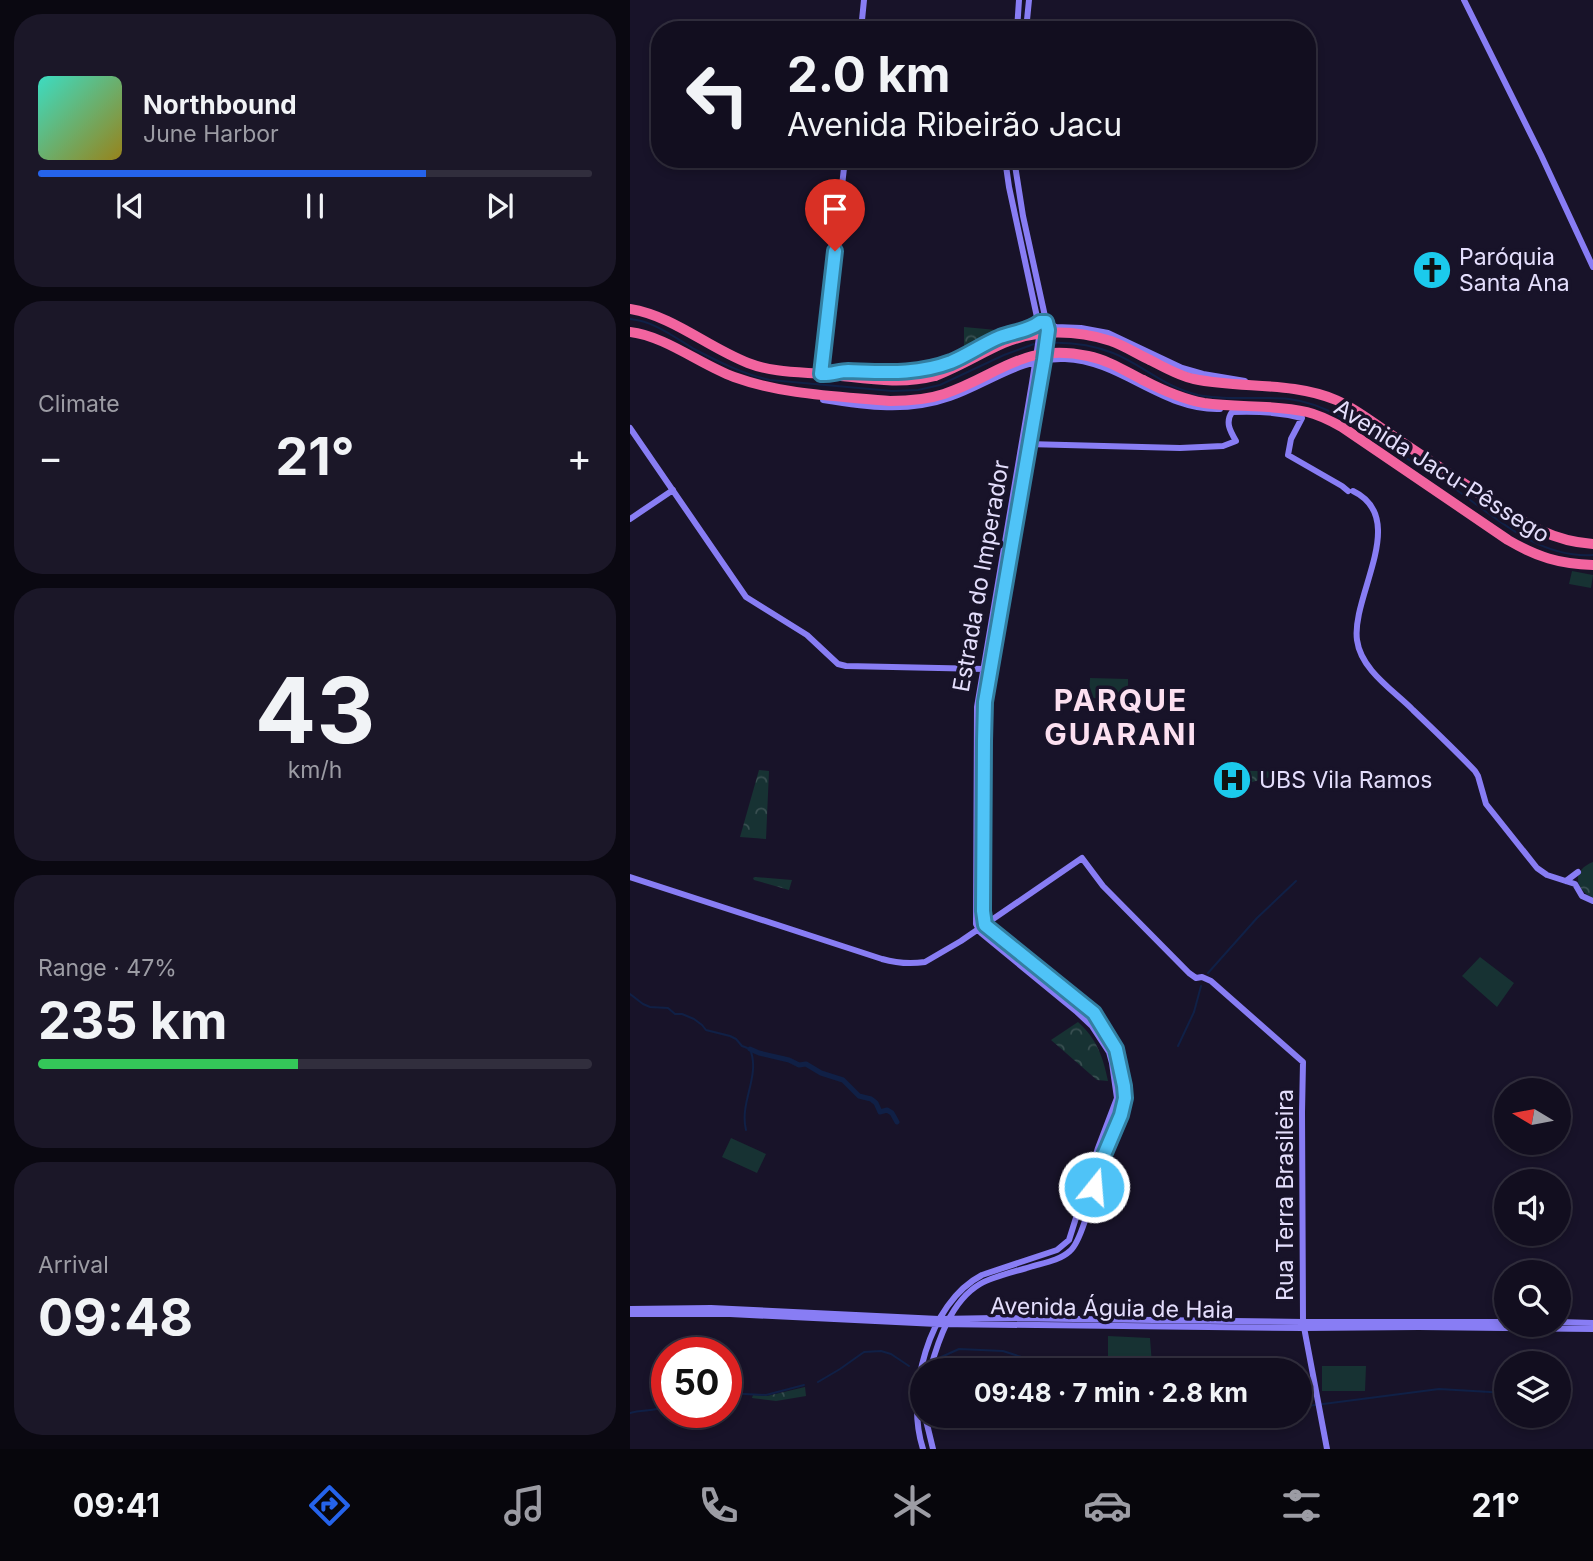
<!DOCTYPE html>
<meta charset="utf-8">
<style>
:root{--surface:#120e1f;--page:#1b1728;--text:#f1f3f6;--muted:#9c9ca4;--line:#312e3d;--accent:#2563eb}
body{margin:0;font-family:Inter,sans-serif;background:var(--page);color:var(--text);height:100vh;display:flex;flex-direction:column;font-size:26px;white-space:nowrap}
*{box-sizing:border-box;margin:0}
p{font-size:23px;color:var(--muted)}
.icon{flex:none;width:38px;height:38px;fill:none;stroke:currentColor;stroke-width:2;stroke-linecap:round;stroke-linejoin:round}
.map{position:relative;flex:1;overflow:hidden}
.drawer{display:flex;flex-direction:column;gap:14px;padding:14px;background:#0a0811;width:630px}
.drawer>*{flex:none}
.top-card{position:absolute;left:21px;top:21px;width:665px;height:147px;border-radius:28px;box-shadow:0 4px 10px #0003,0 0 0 2px var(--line);background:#120e1f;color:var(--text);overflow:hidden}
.needle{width:46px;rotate:280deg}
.tools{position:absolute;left:864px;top:1078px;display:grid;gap:14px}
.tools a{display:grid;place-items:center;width:77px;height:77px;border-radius:50%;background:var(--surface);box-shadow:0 4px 10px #0003,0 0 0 2px var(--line);font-size:35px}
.speed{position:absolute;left:21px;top:1337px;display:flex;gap:14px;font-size:35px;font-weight:700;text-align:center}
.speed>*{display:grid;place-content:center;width:91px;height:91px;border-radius:50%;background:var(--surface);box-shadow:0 4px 10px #0003,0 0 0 2px var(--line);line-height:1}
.speed .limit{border:10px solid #d22;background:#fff;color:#111}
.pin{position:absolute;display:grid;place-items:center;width:60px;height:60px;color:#fff;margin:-72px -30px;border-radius:50% 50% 50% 0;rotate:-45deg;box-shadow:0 0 7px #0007}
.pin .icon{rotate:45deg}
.me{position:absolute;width:77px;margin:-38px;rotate:17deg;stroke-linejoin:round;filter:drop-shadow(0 0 5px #0008)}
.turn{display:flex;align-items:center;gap:24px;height:147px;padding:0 21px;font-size:32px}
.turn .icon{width:91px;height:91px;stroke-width:2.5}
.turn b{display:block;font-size:49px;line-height:60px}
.big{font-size:52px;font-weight:700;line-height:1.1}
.drawer .card{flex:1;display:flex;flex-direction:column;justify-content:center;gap:10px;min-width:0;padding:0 24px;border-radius:28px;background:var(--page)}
.drawer .dial{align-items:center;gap:0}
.dial b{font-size:91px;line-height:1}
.song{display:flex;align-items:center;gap:21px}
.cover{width:84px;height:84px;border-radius:10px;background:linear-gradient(135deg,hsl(170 70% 55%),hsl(50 70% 35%))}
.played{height:7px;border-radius:4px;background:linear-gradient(90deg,var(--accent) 70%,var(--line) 70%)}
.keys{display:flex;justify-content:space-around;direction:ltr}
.heat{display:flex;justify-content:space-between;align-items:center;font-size:38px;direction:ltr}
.charge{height:10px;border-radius:5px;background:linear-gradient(90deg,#34c759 47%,var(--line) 0)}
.trip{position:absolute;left:280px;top:1358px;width:402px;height:70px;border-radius:35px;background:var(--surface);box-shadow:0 4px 10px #0003,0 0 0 2px var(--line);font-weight:700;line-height:70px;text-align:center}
.tab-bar{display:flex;height:112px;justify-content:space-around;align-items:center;background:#07060c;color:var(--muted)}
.tab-bar .icon{width:49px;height:49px}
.tab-bar .current{color:var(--accent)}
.tab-bar b{font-size:32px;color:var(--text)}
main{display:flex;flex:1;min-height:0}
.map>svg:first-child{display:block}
</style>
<main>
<section class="drawer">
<div class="card">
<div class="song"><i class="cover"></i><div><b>Northbound</b><p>June Harbor</p></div></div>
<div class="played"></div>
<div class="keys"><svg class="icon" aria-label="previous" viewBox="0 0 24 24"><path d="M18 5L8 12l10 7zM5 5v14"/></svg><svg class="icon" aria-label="pause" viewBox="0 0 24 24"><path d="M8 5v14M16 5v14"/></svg><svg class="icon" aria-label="next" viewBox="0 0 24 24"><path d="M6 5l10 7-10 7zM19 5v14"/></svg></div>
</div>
<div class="card"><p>Climate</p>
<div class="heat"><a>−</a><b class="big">21°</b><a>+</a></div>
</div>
<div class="card dial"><b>43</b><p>km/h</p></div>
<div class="card"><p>Range · 47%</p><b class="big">235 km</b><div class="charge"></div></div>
<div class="card"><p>Arrival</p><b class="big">09:48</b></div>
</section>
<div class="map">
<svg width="963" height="1449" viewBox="0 0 963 1449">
<defs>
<pattern id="forest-crowns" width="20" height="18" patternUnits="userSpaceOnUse" patternTransform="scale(1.75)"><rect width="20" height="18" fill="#173233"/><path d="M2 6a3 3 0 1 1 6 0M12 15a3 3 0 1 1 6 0" fill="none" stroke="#394f51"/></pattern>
</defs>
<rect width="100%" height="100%" fill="#181329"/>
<path fill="#173233" d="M942 571 963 575 961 588 939 584Z
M460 678 498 679V699L459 698Z
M850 957 884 983 867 1007 832 976Z
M101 1138 136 1154 127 1173 92 1157Z
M478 1336 520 1338 522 1364 478 1362Z
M692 1366H736L735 1391H692Z"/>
<path fill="url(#forest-crowns)" d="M334 327 377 331 334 351Z
M129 770 139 771 136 839 110 837Z
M590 770 657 772H658L590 791Z
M963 862V898C944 889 942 870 963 862Z
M125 877 162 880 159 890 124 880 123 878Z
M448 1022C467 1039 473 1057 478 1081L467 1080 421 1040Z
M175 1387 176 1396 146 1401 122 1398 123 1395 137 1396Z"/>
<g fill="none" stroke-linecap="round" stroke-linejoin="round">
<path stroke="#102046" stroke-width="2" d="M0 319C24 321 44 337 64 349 89 362 113 374 140 380L262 391 288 390 310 385 374 355 404 344
M420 343C442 342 462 345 483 353 513 365 534 387 568 395 598 401 629 396 659 399 676 401 694 408 709 416 728 426 746 438 763 450 781 461 800 472 818 484 861 513 906 559 963 555
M578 973 627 918 666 881
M0 994 13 1004 20 1007 38 1008 45 1014H52L64 1019 72 1025 76 1030 100 1036 106 1039 112 1046 120 1049C131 1076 109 1102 116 1130
M548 1046 564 1012 571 986
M309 1358 329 1349 373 1351 432 1370
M188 1382 210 1369 234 1352 251 1351 261 1354 279 1366
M96 1393 136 1395 174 1385
M670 1407 809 1389 877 1393
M0 1413C12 1409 24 1412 37 1406
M516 1416 520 1417 557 1418 581 1416"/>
<path stroke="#102046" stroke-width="5" d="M120 1049 129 1053 159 1060 169 1065 176 1064 191 1073 213 1080 229 1096 241 1099 246 1103 250 1112 257 1110 262 1113 267 1122"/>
<path stroke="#887df4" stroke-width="6" d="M834 0 911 155 963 267
M231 30 234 0
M387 30 389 0
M396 30 399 0
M417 323 426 327 451 328 478 333 552 368 573 374 615 381
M207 371C236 371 265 376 294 370 321 364 343 349 368 338 381 333 398 332 408 323
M191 374 215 159
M193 400C236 407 278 413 320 398 358 385 392 357 435 359 491 361 532 411 590 409
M0 428 116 597 177 635 208 664 216 666 355 669
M397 444 550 448 593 446 606 441C600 431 595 422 602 412 625 411 649 412 672 418L661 439 658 455 712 486 718 491
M723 491C780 518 721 596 727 640 731 670 763 690 783 710 804 730 825 750 845 771L848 776 856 804 907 868 917 875 945 884 952 896 963 901
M0 519 43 490
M0 877 252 959C266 963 281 964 295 962L331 941 452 858 473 886 559 973 566 978 572 977 581 981 673 1062 672 1112 673 1322 697 1449
M936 881 948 872
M0 1309 81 1308 309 1319 366 1318 673 1322H877
M0 1314H100L307 1324 673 1328 789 1327 963 1329
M929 1322 963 1323
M300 1370C308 1341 321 1301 350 1284 364 1276 384 1272 400 1267 413 1263 429 1261 440 1251 454 1239 466 1178 473 1157 480 1137 494 1118 495 1097 496 1066 482 1037 464 1013L358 928 355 925 354 919V741L355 702 400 445 418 330 393 216 384 159
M295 1416 303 1449
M293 1449C275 1394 298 1303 352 1275L427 1250 439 1240 468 1148 487 1098 482 1063 479 1052 462 1026 447 1012 351 933 346 924 347 707 402 383 410 331 379 187 375 159"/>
<path stroke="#f2649f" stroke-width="10" d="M0 309C43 316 77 347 118 363 141 372 167 372 192 374 230 377 267 386 305 376
M0 332C35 336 71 365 104 377 154 395 208 396 260 401
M520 360C534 367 549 376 564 379 611 389 661 381 706 400 725 408 742 422 760 434 789 454 819 473 848 493 886 517 916 541 963 544
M513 380C532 390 552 399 574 403 608 408 643 404 677 412 690 415 701 421 712 427L878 540C907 557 929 564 963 565"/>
<path stroke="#f2649f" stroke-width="10" d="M305 376C329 367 351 353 374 343 408 329 446 330 481 341 495 346 507 354 520 360
M260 401C278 401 296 400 314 394 368 376 393 342 458 356 478 360 495 371 513 380"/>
</g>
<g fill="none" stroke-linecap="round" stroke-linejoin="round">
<g stroke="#337fa1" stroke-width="18">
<path id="route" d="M205 251 191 374C200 375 209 371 218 371 254 372 287 375 321 362 338 355 353 344 370 337 383 332 399 331 410 322H416L418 330 414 360 355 702 354 741 353 911 355 925 464 1013 486 1049 494 1086 495 1098 491 1115 474 1155 464 1187"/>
</g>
<use href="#route" stroke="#4fc3f7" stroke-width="12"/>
</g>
<defs>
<g id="church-disc" transform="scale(2.0125)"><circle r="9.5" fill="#1bcaec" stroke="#181329"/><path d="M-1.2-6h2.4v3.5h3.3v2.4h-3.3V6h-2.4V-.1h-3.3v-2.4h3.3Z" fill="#111"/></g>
<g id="hospital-disc" transform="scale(2.0125)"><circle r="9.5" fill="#1bcaec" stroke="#181329"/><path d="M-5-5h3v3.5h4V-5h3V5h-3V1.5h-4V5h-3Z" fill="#111"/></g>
</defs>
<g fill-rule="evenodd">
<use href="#church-disc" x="802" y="270"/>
<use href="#hospital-disc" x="602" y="780"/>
</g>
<g text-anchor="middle" stroke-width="7" stroke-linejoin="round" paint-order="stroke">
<g font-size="23" fill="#e4defc" stroke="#181329" text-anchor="start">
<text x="829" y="265">Paróquia<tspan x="829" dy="26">Santa Ana</tspan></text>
<text x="629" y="788">UBS Vila Ramos</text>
</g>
<g font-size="23" fill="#e4defc" stroke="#181329">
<text transform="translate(812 471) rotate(32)" y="8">Avenida Jacu-Pêssego</text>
<text transform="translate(351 576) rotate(-80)" y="8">Estrada do Imperador</text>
<text transform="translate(655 1195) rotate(-90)" y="8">Rua Terra Brasileira</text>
<text transform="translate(482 1308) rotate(1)" y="8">Avenida Águia de Haia</text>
</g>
<g font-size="30" font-weight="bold" letter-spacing="2" fill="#fce0f0" stroke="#181329">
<text x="491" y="711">PARQUE<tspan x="491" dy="34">GUARANI</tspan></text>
</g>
</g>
</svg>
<div class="tools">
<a><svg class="needle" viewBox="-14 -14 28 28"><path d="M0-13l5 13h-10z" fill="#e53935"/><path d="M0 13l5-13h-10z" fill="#9c9ca4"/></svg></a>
<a><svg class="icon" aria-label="sound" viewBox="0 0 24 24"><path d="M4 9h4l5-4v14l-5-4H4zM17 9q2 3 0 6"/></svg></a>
<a><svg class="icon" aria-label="search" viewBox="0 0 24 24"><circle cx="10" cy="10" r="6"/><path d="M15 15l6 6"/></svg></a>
<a><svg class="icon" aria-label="layers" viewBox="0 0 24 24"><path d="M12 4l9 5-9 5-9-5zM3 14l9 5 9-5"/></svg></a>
</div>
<div class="speed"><div class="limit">50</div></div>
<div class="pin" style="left:205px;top:251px;background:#d93025"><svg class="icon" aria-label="arrive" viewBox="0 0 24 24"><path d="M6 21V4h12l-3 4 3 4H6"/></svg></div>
<svg class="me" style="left:464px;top:1187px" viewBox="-20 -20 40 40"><circle r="17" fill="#4fc3f7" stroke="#fff" stroke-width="3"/><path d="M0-11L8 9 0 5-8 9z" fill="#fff"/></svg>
<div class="trip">09:48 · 7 min · 2.8 km</div>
<div class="top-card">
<div class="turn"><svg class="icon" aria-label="left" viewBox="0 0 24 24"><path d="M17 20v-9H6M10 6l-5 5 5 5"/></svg><div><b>2.0 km</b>Avenida Ribeirão Jacu</div></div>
</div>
</div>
</main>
<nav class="tab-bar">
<b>09:41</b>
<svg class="icon current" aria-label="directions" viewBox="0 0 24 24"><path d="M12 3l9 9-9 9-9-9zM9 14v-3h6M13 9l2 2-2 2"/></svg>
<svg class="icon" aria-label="music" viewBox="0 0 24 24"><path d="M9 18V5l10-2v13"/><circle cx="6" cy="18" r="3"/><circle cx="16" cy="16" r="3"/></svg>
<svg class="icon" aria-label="phone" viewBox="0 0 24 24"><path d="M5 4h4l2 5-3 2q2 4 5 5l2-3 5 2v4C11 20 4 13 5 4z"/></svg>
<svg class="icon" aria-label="climate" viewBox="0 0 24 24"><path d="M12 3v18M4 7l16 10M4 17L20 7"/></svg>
<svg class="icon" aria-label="car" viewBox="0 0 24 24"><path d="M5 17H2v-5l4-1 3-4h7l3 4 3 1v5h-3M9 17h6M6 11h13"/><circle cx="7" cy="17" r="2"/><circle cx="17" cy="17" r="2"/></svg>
<svg class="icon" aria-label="filters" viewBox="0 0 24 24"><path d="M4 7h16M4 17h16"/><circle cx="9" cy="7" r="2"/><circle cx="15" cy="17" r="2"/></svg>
<b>21°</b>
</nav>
